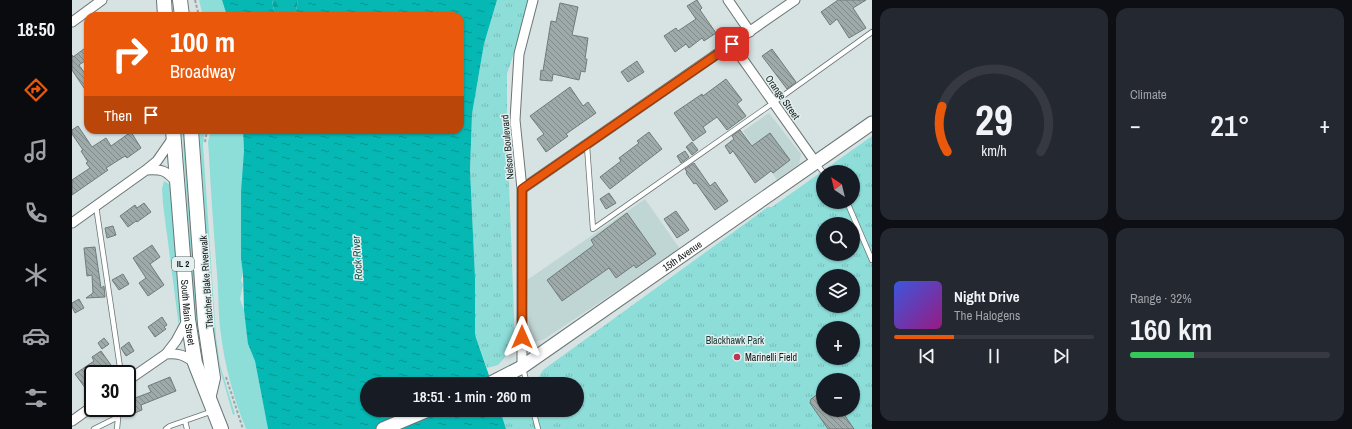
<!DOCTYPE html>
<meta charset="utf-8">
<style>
:root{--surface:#171b24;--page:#242831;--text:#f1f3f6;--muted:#9ea1a6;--line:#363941;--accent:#ea580c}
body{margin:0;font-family:"Archivo Narrow",sans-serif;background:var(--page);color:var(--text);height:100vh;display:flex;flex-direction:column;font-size:15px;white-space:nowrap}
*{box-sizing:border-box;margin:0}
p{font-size:13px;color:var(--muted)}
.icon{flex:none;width:22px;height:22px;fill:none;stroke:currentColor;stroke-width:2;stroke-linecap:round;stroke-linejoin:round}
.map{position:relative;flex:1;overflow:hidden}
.side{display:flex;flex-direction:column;gap:8px;padding:8px;background:#0d0f14;width:480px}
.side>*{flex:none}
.hud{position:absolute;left:12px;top:12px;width:380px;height:122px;border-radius:12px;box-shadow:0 1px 3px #0004;background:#ea580c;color:#fff;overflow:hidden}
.needle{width:26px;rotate:325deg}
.buttons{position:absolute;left:744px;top:165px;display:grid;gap:8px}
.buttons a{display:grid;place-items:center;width:44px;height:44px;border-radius:50%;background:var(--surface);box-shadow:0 1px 3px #0004;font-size:20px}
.speed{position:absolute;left:12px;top:365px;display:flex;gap:8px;font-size:20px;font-weight:700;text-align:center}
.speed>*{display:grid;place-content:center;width:52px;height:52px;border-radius:50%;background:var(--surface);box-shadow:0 1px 3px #0004;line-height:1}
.speed .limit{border:2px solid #111;border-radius:6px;background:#fff;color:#111}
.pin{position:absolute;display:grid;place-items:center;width:34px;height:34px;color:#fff;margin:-17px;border-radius:8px;box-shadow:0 2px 6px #0006}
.me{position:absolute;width:44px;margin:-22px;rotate:0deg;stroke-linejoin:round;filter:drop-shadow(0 0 3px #0008)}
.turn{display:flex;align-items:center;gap:14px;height:84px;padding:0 20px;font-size:18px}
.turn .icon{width:52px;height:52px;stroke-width:2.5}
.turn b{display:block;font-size:28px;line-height:34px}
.then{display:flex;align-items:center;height:38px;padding:0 20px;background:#0003;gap:8px;font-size:15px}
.big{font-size:30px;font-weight:600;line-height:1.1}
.side .widget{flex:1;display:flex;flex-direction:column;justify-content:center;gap:6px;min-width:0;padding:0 14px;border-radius:12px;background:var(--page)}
.side .dial{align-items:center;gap:0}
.dial svg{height:104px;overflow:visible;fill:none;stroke:var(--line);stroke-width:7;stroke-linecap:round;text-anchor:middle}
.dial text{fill:var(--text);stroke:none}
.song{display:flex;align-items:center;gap:12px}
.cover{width:48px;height:48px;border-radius:6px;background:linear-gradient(135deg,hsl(230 70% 55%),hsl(310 70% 35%))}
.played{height:4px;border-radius:2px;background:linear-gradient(90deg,var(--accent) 30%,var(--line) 30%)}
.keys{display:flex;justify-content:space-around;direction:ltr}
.heat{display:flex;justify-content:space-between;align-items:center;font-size:22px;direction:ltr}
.charge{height:6px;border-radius:3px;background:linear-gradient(90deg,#34c759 32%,var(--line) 0)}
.side .tiles{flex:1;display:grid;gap:8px;grid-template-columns:repeat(2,1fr)}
.trip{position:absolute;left:288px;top:377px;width:224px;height:40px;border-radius:20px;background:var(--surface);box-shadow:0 1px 3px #0004;font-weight:600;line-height:40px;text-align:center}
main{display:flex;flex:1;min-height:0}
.dock{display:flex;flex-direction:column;width:72px;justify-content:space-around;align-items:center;background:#090b0e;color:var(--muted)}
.dock .icon{width:28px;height:28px}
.dock .on{color:var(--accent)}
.dock b{font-size:18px;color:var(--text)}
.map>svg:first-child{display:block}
</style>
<main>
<nav class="dock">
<b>18:50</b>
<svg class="icon on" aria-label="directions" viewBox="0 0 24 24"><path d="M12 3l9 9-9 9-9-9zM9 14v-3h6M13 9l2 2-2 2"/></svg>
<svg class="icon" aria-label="music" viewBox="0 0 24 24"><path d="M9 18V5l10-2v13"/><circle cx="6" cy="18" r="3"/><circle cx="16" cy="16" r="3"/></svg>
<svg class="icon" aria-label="phone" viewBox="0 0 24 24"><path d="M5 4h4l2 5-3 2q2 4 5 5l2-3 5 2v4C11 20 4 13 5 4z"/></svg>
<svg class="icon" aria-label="climate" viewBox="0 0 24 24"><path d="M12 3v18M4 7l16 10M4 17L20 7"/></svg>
<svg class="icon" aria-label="car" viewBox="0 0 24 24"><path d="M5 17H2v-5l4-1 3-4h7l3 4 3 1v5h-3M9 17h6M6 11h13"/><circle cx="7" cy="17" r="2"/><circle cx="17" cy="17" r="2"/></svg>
<svg class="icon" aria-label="filters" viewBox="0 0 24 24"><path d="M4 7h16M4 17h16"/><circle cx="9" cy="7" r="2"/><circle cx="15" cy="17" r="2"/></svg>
</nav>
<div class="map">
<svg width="800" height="429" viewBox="0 0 800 429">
<defs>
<pattern id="forest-firs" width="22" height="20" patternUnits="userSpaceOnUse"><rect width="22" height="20" fill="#0bb9b4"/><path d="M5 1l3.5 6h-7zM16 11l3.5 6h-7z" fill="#0a9e9a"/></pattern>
<pattern id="park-tufts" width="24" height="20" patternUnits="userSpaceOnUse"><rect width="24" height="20" fill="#8dddd9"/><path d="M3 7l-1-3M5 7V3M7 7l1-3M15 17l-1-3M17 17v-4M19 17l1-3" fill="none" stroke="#79bdba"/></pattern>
<pattern id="water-ripples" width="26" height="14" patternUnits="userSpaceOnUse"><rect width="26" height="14" fill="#05b8b3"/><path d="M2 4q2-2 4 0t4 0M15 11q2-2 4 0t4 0" fill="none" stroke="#059591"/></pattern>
<pattern id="building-back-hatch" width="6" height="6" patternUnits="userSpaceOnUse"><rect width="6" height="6" fill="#9eaaa9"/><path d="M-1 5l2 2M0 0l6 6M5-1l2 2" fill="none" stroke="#808a89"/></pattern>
</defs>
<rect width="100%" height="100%" fill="#d6e3e2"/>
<path fill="#c0d6d5" d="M697 113 729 154 727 164 705 180 671 131Z
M573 199 608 249 471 340 462 342 457 333 455 280Z"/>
<path fill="#8dddd9" d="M127 0H150L155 16H131Z
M110 130H114L133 363H131L123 315Z
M127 130H133L131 145 144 337 148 365 163 414 161 415 148 369 141 332Z
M139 130H171L172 151 169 259 171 274 169 280 171 285 168 299 172 310 174 326 176 327V344L183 361 196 429H174C162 399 153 367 149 335 146 315 147 295 145 274 142 235 139 195 137 156L136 142Z
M92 181 97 184 100 190 109 317 104 329 106 325V319L91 204 90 189Z"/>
<path fill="url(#forest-firs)" d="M200 0H226L223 16H203Z"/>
<path fill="url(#park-tufts)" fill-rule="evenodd" d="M425 0H457L451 25 435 74V129L442 315V347L426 365 415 368 403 335V277L398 170 400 114 412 44Z
M800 136V429H434L428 410H505V384H454L466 378 471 370 696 207H700ZM751 172H781V202H751ZM751 224H781V254H751ZM751 276H781V306H751ZM751 328H781V358H751ZM751 380H781V410H751Z"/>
<path fill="url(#water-ripples)" d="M150 0H200L203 16H155Z
M226 0H425L412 44 400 114 398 170 403 277V335L420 384H295V410H428L434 429H196L183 361 176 344 172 310 171 274 169 259V192L172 151 171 130H388V16H223Z"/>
<path fill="url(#building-back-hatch)" stroke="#707b7a" d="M625 0 630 8 628 10 644 33 632 41 630 38 617 48 614 44 603 52 592 36 604 28 606 31 624 19 615 6Z
M766 0H794L781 8 794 28 777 38 765 19 758 25 749 12Z
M488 3 506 7 500 35 516 38 513 59H515L513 72 509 71 507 80 481 74 480 81 468 80 469 70 471 71 479 21 484 22Z
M16 46V59L7 65 16 78V94L0 70V55L1 57Z
M700 49 724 82 715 89 690 56Z
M565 61 572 72 556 82 549 72Z
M654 79 670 100 665 104 674 116 655 130 645 117 631 127 634 132 621 141 602 113 630 94 631 96Z
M498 87 511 106 516 102 524 113 494 134 496 136 474 152 465 139 472 134 458 116Z
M6 126 20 147 34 138 39 146 59 132 69 148 55 158 53 156 34 168 36 170 0 195V180L18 168 14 163 16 162 9 151 11 150 0 134V130Z
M668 130 680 146 698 133 718 160 701 173 699 171 683 183 661 151 658 154 653 146 662 139 660 136Z
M577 132 590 149 538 189 528 177 549 161 547 158 567 143 565 141Z
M620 142 626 150 620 155 614 147Z
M613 151 617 157 609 163 605 156Z
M622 163 638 186 643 182 656 201 643 210 624 183 622 184 614 173 615 172 613 169Z
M537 193 544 203 534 209 528 199Z
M72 203 79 212 65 222 64 221 56 227 48 216 63 205 65 208Z
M604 211 617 230 605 238 592 219Z
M555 213 584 254 564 268 562 265 544 278 537 268 490 301 475 280 522 245 519 240Z
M41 226 44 235 35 238 33 228Z
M80 245 88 257 78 264 92 285 76 296 67 283 74 278 61 258Z
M23 247 29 288 32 286 33 297 14 298 21 293 20 275 15 276 12 248Z
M51 274 57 284 47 290 40 280Z
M7 299 12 308 3 313 0 307V303Z
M90 317 95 325 92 327 94 329 83 337 76 327Z
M32 338 37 344 30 349 26 343Z
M57 342 62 351 54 356 49 348Z
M29 351 41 368 32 374H21V384L14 389 3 374 22 361 20 357Z
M98 377 104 391 69 405 70 410 60 414 55 401 79 392 76 386Z
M747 393 751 399V410H769L782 429H756L738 403 739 399Z"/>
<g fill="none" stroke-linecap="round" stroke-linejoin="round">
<g stroke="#6a7574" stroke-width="6">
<path id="lane" d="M515 146 521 229 701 103 800 32
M745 164 751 172
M775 202 800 260
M24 206 49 374
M451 368 455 384
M35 408 46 412
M461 410 466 429
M113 421 115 429
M22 429 46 417
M45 429 47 408
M94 429 98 426 141 411"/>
</g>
<g stroke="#6a7574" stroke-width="11">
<path id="street" d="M656 0 678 32
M0 22 30 0
M660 44 744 163
M74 170C90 169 94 170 105 183
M450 189 723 0
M0 223 74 170 85 161 101 138
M94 354C107 353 112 355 123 363
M450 367V189L443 120 447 54 461 0
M55 381 94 354 104 341 116 319
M0 421 21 406"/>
</g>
<g stroke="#6a7574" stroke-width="15">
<g id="secondary">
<path id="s1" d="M417 384 450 367 800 123"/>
<path d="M311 429 356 410"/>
</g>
</g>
<g stroke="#6a7574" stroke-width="16">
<g id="primary">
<path d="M92 0 93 16"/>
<path d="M108 0 110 16"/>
<path id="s2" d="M101 130 116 319 123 363 149 429"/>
<path d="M119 130 133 324 141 378 137 395"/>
</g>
</g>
<path stroke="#9aa5a4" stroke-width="2" stroke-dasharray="3 2" stroke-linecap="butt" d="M123 0 127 16
M133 142 135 130
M154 377 171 429"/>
<use href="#lane" stroke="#fff" stroke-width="4.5"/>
<use href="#street" stroke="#fff" stroke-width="9"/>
<use href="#secondary" stroke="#fff" stroke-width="13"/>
<use href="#primary" stroke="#fff" stroke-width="14"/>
</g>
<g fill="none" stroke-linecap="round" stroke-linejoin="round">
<g stroke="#983908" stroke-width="10">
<path id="route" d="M450 337V189L660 44"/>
</g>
<use href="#route" stroke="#ea580c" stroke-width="7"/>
</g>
<circle fill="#c13254" stroke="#e3f0ef" stroke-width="1.5" cx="665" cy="357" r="4"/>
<g text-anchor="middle" stroke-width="3" stroke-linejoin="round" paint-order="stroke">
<rect fill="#e3f0ef" stroke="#525a59" stroke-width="1" x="100" y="257" width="22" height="14" rx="3"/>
<g font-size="9" font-weight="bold" fill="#141919">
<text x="111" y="267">IL 2</text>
</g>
<g font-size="10" fill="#141919" stroke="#e3f0ef">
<text transform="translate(711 97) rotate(55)" y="4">Orange Street</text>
<text transform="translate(435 147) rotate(-95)" y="4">Nelson Boulevard</text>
<text dy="4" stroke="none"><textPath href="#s1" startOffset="232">15th Avenue</textPath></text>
<text transform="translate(134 282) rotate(-94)" y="4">Thatcher Blake Riverwalk</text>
<text dy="4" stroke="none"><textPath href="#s2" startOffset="183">South Main Street</textPath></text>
</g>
<g font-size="10" fill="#213938" stroke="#e3f0ef">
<text x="663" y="344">Blackhawk Park</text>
</g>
<g font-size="10" fill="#141919" stroke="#e3f0ef" text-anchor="start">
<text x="673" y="361">Marinelli Field</text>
</g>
<g font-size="11" font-style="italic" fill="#195553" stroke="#e3f0ef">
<text transform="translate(285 258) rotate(-94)" y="4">Rock River</text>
</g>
</g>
</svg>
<div class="buttons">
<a><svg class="needle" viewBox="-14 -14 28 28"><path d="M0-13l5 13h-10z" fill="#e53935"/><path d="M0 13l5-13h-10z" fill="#9ea1a6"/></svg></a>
<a><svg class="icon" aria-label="search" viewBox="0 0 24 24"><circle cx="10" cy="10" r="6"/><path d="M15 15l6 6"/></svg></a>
<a><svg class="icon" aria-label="layers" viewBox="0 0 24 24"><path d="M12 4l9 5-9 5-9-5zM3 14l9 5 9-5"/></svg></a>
<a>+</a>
<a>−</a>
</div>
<div class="speed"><div class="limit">30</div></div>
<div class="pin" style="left:660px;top:44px;background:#d93025"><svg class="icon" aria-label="arrive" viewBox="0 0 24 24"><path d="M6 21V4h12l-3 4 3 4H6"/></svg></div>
<svg class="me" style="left:450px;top:337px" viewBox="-20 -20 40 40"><path d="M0-17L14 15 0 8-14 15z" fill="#ea580c" stroke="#fff" stroke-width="4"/></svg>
<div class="trip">18:51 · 1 min · 260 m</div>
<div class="hud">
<div class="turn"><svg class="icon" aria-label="right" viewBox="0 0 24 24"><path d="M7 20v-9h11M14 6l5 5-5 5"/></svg><div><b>100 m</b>Broadway</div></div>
<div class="then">Then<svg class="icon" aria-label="arrive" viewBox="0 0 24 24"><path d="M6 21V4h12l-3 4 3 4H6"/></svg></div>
</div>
</div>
<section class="side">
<div class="tiles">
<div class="widget dial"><svg viewBox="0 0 100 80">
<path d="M14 69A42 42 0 1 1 86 69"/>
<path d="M14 69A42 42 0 0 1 10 34" stroke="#ea580c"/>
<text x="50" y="56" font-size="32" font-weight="700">29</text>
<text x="50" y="72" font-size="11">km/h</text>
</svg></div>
<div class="widget"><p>Climate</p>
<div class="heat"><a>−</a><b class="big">21°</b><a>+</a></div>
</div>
<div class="widget">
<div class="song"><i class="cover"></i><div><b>Night Drive</b><p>The Halogens</p></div></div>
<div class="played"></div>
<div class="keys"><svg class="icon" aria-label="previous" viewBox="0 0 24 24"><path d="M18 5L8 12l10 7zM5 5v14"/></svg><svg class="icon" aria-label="pause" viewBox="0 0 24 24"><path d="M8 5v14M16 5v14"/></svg><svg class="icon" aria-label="next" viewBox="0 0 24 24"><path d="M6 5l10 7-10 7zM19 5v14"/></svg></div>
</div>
<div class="widget"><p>Range · 32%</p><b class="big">160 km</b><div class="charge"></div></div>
</div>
</section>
</main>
